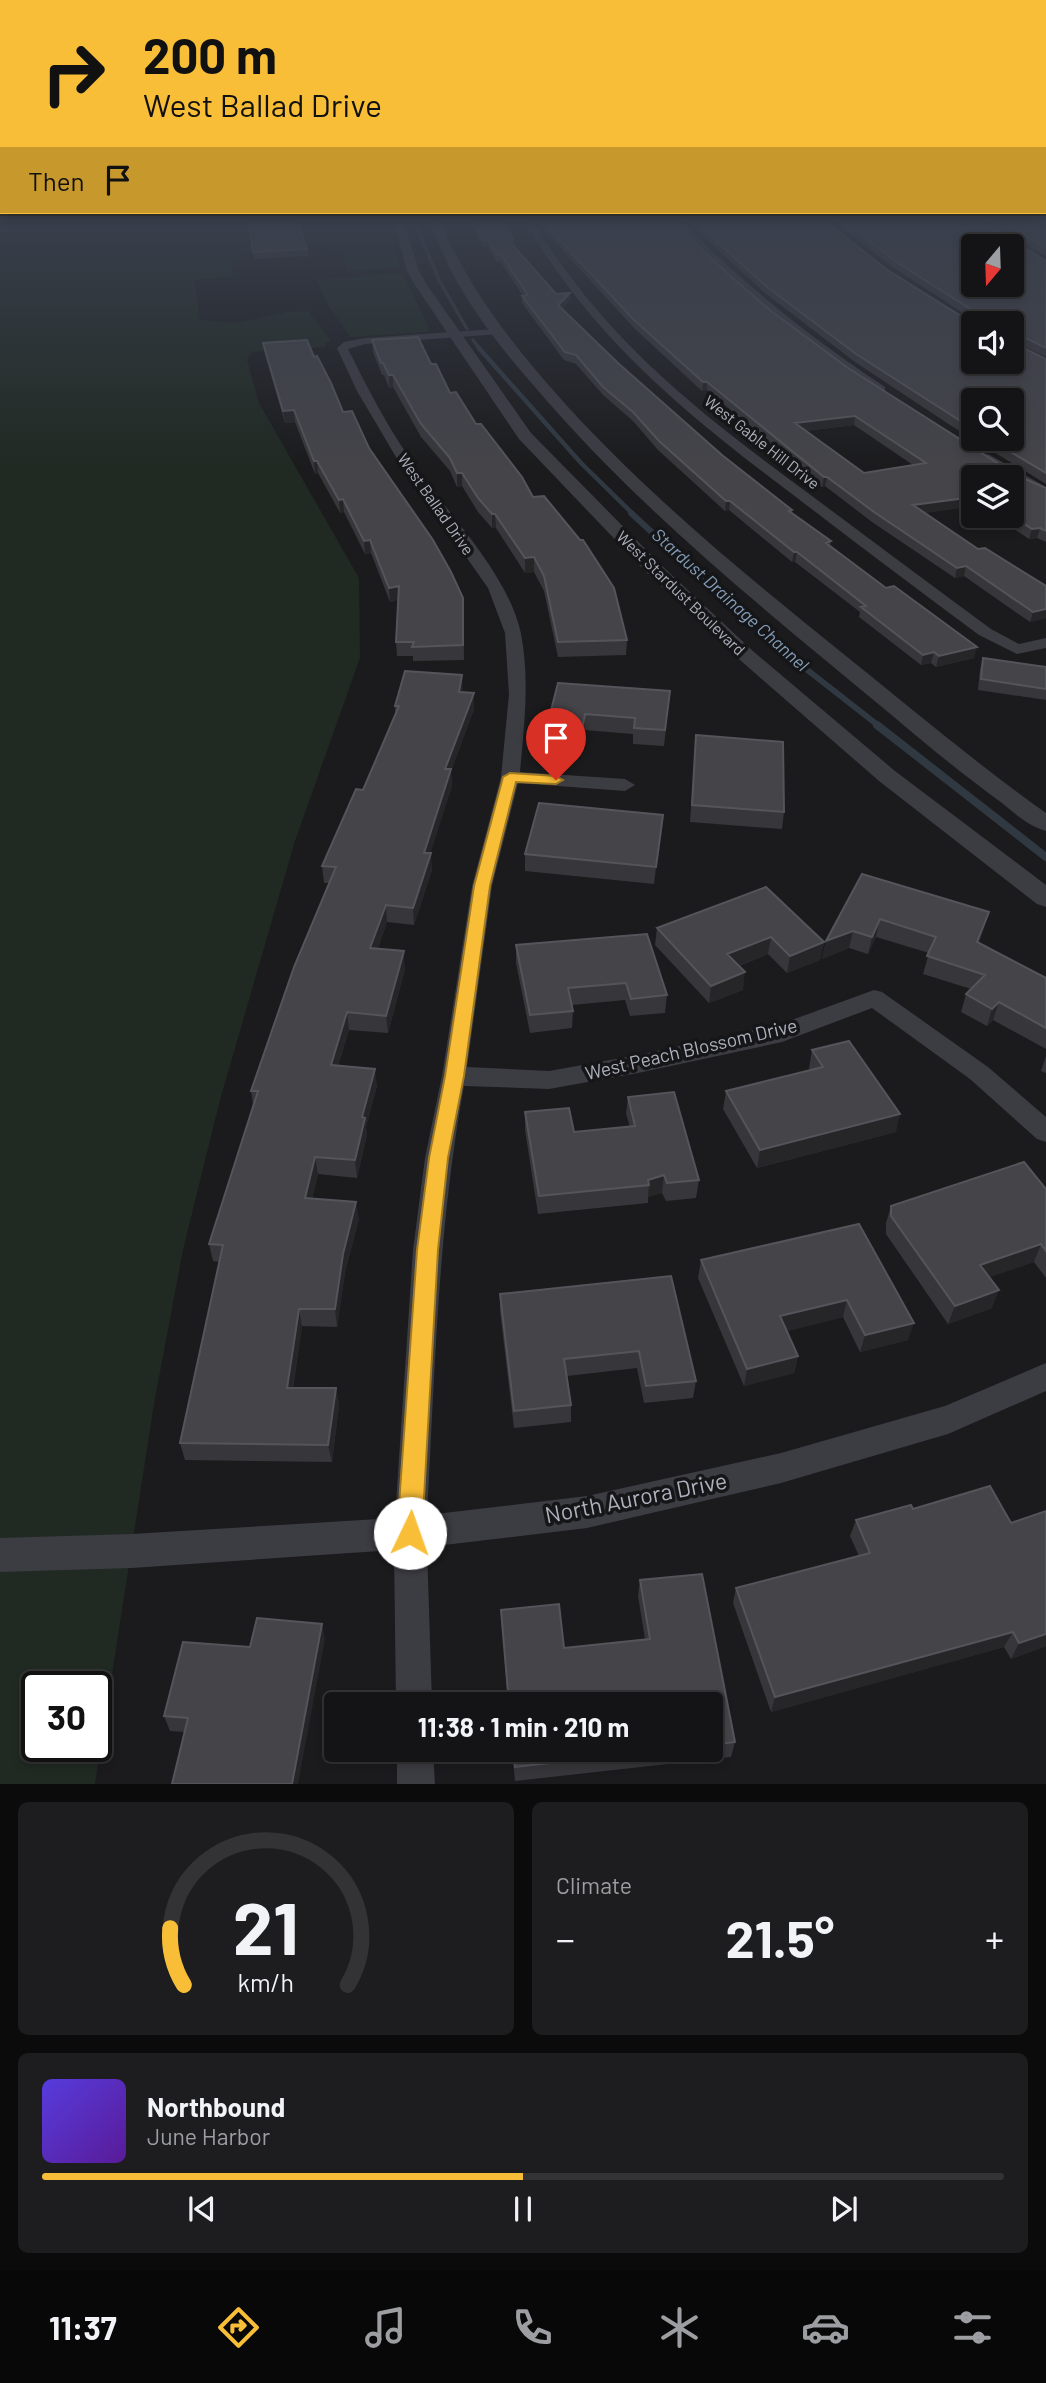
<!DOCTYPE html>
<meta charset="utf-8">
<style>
:root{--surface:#141416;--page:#1d1d1f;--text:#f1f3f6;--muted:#9d9ea1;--line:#333335;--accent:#f9be37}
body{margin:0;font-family:Barlow,sans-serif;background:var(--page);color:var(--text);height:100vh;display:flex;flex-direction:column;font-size:26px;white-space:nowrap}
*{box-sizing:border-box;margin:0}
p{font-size:23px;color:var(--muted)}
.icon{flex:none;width:38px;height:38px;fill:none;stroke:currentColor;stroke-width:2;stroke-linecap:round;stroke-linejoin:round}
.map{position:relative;height:1784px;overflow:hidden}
.sheet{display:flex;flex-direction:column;gap:18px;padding:18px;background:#0b0b0c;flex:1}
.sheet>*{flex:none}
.top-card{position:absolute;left:0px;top:0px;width:1046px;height:214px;box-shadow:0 4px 10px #0003,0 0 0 2px var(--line);background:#f9be37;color:#111;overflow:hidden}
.needle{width:46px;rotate:199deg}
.fabs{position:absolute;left:961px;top:234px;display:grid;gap:14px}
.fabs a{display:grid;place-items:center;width:63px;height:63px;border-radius:7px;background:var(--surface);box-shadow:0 4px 10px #0003,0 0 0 2px var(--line);font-size:35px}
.speed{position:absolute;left:21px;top:1671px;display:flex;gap:14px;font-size:35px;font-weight:700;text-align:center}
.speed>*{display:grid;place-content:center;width:91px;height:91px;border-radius:50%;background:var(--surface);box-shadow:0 4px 10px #0003,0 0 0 2px var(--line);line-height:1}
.speed .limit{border:4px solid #111;border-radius:10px;background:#fff;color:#111}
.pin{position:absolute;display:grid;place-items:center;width:60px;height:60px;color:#fff;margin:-72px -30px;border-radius:50% 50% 50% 0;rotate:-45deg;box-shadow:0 0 7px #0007}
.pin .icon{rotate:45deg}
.me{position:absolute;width:77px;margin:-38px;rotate:3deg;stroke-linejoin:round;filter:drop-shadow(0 0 5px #0008)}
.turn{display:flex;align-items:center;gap:24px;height:147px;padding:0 28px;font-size:32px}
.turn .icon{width:91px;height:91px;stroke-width:2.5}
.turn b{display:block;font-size:49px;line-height:60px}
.then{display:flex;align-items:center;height:66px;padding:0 28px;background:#0003;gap:14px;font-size:26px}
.big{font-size:52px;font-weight:700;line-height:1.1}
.sheet .card{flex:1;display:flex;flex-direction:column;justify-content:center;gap:10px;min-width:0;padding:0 24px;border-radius:10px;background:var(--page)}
.sheet .dial{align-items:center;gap:0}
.dial svg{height:182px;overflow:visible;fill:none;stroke:var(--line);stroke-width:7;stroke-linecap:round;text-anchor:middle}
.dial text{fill:var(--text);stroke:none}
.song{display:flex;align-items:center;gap:21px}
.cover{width:84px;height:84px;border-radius:10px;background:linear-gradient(135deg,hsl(250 70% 55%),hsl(270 70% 35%))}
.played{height:7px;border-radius:4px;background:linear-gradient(90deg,var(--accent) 50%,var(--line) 50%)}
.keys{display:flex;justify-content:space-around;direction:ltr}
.heat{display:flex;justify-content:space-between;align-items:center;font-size:38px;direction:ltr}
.sheet .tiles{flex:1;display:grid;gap:18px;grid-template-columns:1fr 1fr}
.card:last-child{grid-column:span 2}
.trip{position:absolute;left:324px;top:1692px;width:399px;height:70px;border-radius:7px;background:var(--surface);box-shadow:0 4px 10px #0003,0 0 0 2px var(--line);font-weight:700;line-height:70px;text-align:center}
.dock{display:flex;height:112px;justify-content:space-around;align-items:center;background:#080809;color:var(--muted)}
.dock .icon{width:49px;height:49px}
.dock .on{color:var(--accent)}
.dock b{font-size:32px;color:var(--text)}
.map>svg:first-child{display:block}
</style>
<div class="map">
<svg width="1046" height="1785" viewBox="0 0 1046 1785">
<rect width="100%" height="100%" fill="#1b1b1d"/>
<path fill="#202922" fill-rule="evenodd" d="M36 218 156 222 388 218 400 268 347 271 342 251C309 245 274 245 241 254V260H231L233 277 194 280 200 320 235 323 286 312 308 311 331 340 325 343V347L252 352 247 360 259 403 359 578 360 658 295 841 220 1100 183 1250 154 1404 95 1784H0V226ZM37 1687H96V1746H37Z
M402 273 430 330 426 332 350 337 328 305 317 280Z"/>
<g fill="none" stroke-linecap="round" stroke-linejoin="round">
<path stroke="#303942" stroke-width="3.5" d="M413 218 439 280 467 329
M473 340 479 348"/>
<path stroke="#303942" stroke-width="4.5" d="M478 347 581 463 633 514"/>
<path stroke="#303942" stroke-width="6" d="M631 513 769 640 879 726"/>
<path stroke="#303942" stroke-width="8" d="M877 725 1046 857"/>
<path fill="#3c3c43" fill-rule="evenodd" d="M523 218H531C604 341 702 415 816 499 874 542 932 586 991 629L1019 644 1046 638V648L1017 654 979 635C922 593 865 550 809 507 696 422 594 343 523 218Z
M670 218H679C741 283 810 337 885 387V391C855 396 694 247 670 218Z
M496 329 501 332 500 334 365 344 348 349C366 385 385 422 408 456 442 508 509 573 521 634 530 680 524 726 520 772L625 779 635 785 625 791 518 783 492 886 467 1067 549 1071 638 1055 778 1025 874 990 882 992 988 1067 1046 1117V1142L1037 1139 970 1079 872 1008 782 1042 638 1073 549 1089 464 1086C438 1227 435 1371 427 1515L587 1496 781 1453 945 1406 1046 1363V1391L948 1434 781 1483 587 1528 427 1547 432 1704H396L394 1550 132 1568 0 1572V1538L132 1534 395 1518 413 1250 425 1158 442 1076 472 886 501 777 509 694 505 633 488 588 396 457 357 391 337 348 344 342 365 338Z
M988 454 1046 487V497L983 461 981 458Z
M397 1750H433L435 1785H397Z"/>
<path fill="#3c3c43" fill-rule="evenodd" d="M393 218H403L419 271 427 285 531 433 661 565 754 652 895 771 1046 885V907L1037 904 879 781 740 660 647 573 519 439 415 285 407 271Z
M429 218H439C466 284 506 336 552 389 640 489 743 573 846 656 912 709 977 764 1046 813V831C1030 827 1015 814 1002 803 965 776 929 747 894 717 769 613 641 512 535 387 491 337 449 282 429 218Z"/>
</g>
<path fill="#37373b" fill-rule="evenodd" d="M468 218H498L514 246 556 294 570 293V300L562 309 618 363 722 455 792 510V513L831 541 830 546 974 658 936 667 931 663 921 665 859 617 860 612 795 562H792L729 510 725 511 658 450 633 421 603 395 576 364 564 360 522 303V296H523L500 261 498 263 488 247H483Z
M533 218H673L700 248 735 280 771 311 848 368 1018 476 1046 488V542L1037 538 1029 539 995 516H1012L973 478V506L924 513 978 549 1046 586V618L1030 622 964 576 955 578 872 522 825 486 822 487 707 390 702 391 634 328ZM854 425 913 465 864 473 805 431Z
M683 218H821L886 269 969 321 977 322 894 268 829 218H975L1046 261V357L1013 341H1012L973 324 1046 359V484L950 425 855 362 765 293ZM973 401 1012 439H973Z
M981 218H1046V256Z
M250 227 307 249 308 256 254 259Z
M372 340 431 364 450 393 533 497 627 640 626 655 558 657 544 591 534 572 525 573 496 528H492L478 512 462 486 457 487 450 471 421 437 393 387 389 388 384 375H382L373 352Z
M263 343 314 357 343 412 369 448 463 598 464 660 413 661V656H397L396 642 398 600 390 602 371 553 365 554 344 512 340 513 318 473 315 474 295 422 285 423 265 355Z
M983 658 1046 667V700L978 690 980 669Z
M670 691 664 746 633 744V734L584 730 582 741 548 738V722Z
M463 693 474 709 451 771 452 786 430 853 432 870 414 925 387 922 378 948 405 969 388 1033 349 1030 338 1066 377 1086 366 1127 367 1135 357 1178 318 1174 312 1199 359 1219 345 1272 337 1327 302 1326 293 1388H336L339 1405 332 1462 185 1460 180 1443 219 1262 213 1261 209 1244 253 1105 251 1091 329 883H324L322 866 363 790 395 715V706Z
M695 752 784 812 782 829 690 822Z
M663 815 654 884 525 871V854Z
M862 874 989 912 979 943 1046 978V1049L993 1020 987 1026 961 1012 966 994 971 989 923 974 929 953 876 937 868 954 849 948 822 959 826 941Z
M766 887 824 942 820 960 787 973 768 954 739 966 743 990 709 1003 655 945 657 928Z
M516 945 667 995 665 1013 630 1016 625 1000 572 1005 573 1011 572 1028 530 1033 516 963Z
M812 1050 896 1132 757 1168 723 1109 726 1091 810 1070 809 1068Z
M1046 1056V1073L1041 1071Z
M628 1097 699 1180 696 1198 666 1201 662 1193 648 1197V1203L538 1214 525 1130V1112L574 1132 630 1127 626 1114Z
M1046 1189V1278L1034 1262 989 1277 992 1308 948 1324 886 1234V1223L891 1206Z
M859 1224 908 1340 860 1352 843 1317 787 1331 798 1356 794 1373 744 1386 698 1278 701 1260Z
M671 1276 696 1381 693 1398 644 1403 637 1368 567 1376 571 1405V1422L514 1428 500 1311V1294Z
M913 1509 1046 1646 1011 1659 1004 1647 771 1712 733 1603 736 1588 859 1556 850 1536 856 1520Z
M640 1580 735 1742 731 1757 515 1781 512 1750H710V1704H508L501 1610 564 1648 645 1639 638 1596Z
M325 1639 185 1732 170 1731 164 1716Z"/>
<path fill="#262629" d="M570 293V300L558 313V305Z
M389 375H393V387L389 388Z
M703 382H707V390L702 391Z
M294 410 295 422 285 423 283 411Z
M855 416 854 425 794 432 795 423Z
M314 461H317L318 473 315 474Z
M457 473H462V486L457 487Z
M824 477H827L825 486 822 487Z
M973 497V506L911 515 913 505Z
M343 499 344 512 340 513 339 500Z
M726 501H730L729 510 725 511Z
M492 514H495L496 528H492Z
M1040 528 1037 538 1029 539 1032 529Z
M370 540 371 553 365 554 364 541Z
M794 552H797L795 562H792Z
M534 557V572L525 573V558Z
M966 566 964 576 955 578 957 568Z
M399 586 400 600 390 602 389 588Z
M1046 609V618L1030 622 1033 612Z
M977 647 974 658 936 667 939 656Z
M934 652 931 663 921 665 923 655Z
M462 675 463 691 459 708V692Z
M474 693V709L451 771 452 786 425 870 424 853 445 769Z
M585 714 584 730 582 741 583 725Z
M663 815 662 832 654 884 656 867Z
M431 853 432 870 414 925 413 908Z
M386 905 387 922 372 965 370 948Z
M989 912 984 929 972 959 977 942Z
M880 919 876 937 868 954 872 937Z
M853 931 849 948 822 959 826 941Z
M771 937 768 954 725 971 727 954Z
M824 942 820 960 787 973 790 956Z
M404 951 405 969 388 1033 386 1016Z
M745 972 743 990 709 1003 711 986Z
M999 1002 993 1020 987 1026 992 1009Z
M347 1012 349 1030 333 1083 331 1065Z
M375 1069 377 1086 366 1127 367 1135 357 1178 355 1160 362 1117Z
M900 1114 896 1132 757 1168 760 1150Z
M315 1157 318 1174 308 1216 305 1198Z
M664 1175 662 1193 648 1197 649 1185 648 1180Z
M356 1202 359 1219 345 1272 337 1327 335 1309 343 1254Z
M1041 1244 1034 1262 973 1283 980 1265Z
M999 1290 992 1308 948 1324 955 1306Z
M847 1300 843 1317 776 1334 780 1316Z
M299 1309 302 1326 290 1405 287 1388Z
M914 1323 908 1340 860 1352 865 1335Z
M798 1356 794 1373 744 1386 747 1369Z
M336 1388 339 1405 332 1462 328 1445Z
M322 1624 325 1639 298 1784H292Z
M1013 1632 1004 1647 771 1712 775 1697Z
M1046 1634V1646L1011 1659 1019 1643Z"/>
<path fill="#444449" stroke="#54555b" stroke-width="2" fill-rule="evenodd" d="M253 218H296L307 249 253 252 250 227Z
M471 218H498L514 239 511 243 556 294 570 293 558 305 618 363 722 455 792 510 789 511 831 541 826 543 886 588 894 586 977 647 939 656 934 652 923 655 861 607 866 606 797 552H794L730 501H726L659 441 633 412 603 387 576 355 565 352 522 296 528 295 500 253 498 255 488 240H483Z
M539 218H673L700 248 735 280 771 311 848 368 1018 476 1046 488V531L1040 528 1032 529 1012 516V478H973V497L913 505 978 549 985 548 1046 586V609L1033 612 966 566 957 568 874 512 827 477H824L707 382H703L634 320ZM855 416 926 463 864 473 795 423Z
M690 218H821L886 269 969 321 976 322 981 316 895 261 839 218H975L1046 261V348L1015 333H1012V337V324H973V362H1012V342L1046 359V473L989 439H1012V401H973V429L856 354 766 286ZM973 247H1012V285H973Z
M994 218H1046V248Z
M418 337 431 364H436L450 393 456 392 476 424H481L522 477 533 497 544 496 580 540H583L614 588 627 640 558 642 544 576 534 557 525 558 495 514H492L478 498 462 473H457L450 458 421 424 393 375H389L383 363H381L372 340Z
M307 340 314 357 317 356 331 383 343 412 352 411 369 448 433 540 451 572 463 598V645L412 647 414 642H396L399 586 389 588 370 540 364 541 343 499 339 500 317 461H314L294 410 283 411 263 343Z
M983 658 1046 667V689L981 679Z
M405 671 462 675 459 692 474 693 445 769H451L424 853H431L413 908 386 905 370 948 404 951 386 1016 347 1012 331 1065 375 1069 362 1117 365 1118 355 1160 315 1157 305 1198 356 1202 343 1254 335 1309H299L287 1388H336L328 1445 180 1443 223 1245 209 1244 258 1091H251L294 967 336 867 322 866 356 789 363 790 399 706H395Z
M558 683 670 691 665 730 634 728 635 718 585 714 583 725 548 722Z
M696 735 783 742 784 812 692 805Z
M539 803 663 815 656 867 525 854Z
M862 874 989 912 977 942 1046 978V1028L999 1002 992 1009 966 994 985 975 927 956 936 937 880 919 872 937 853 931 826 941Z
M766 887 824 942 790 956 771 937 727 954 745 972 711 986 657 928Z
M647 934 667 995 631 999 626 983 568 988 573 1011 530 1015 516 945Z
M849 1041 900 1114 760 1150 726 1091 823 1067 812 1050Z
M674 1092 699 1180 667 1183 664 1175 648 1180 649 1185 539 1196 525 1112 569 1108 574 1132 635 1126 628 1097Z
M1024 1162 1046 1189V1251L1041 1244 980 1265 999 1290 955 1306 891 1216V1206Z
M859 1224 914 1323 865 1335 847 1300 780 1316 798 1356 747 1369 701 1260Z
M671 1276 696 1381 646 1386 639 1351 564 1359 571 1405 514 1411 500 1294Z
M990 1486 1011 1523 1046 1511V1634L1019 1643 1013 1632 775 1697 736 1588 870 1553 856 1520 911 1505 913 1509Z
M702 1574 735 1742 710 1745V1704H509L501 1610 559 1604 564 1648 650 1639 640 1580Z
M257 1618 322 1624 292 1784H172L188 1718 164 1716 183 1642 250 1647Z
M513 1750H667L515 1767Z"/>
<linearGradient id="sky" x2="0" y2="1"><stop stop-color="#0f0f10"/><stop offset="0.47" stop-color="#393f4c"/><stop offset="1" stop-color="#393f4c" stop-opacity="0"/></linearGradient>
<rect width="1046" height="468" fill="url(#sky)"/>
<path fill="#f9be37" stroke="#a27c24" stroke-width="2" d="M510 773 556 776 563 780 556 784 516 782 490 886 464 1076 448 1158 438 1250 422 1533 419 1542 410 1545 401 1542 397 1533 417 1250 429 1158 445 1076 474 886 503 777Z"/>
<g text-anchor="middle" stroke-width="7" stroke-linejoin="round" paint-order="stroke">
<g font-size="16" fill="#adb1bd" stroke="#161618">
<text transform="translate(762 442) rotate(38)" y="6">West Gable Hill Drive</text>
<text transform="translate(436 504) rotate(55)" y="6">West Ballad Drive</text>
<text transform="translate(681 593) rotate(44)" y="6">West Stardust Boulevard</text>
</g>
<g font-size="18" font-style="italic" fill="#849eb9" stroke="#161618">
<text transform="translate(730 600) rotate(42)" y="6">Stardust Drainage Channel</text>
</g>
<g font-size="19" fill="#adb1bd" stroke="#161618">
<text transform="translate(691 1049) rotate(-13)" y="7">West Peach Blossom Drive</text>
</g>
<g font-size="23" fill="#adb1bd" stroke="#161618">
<text transform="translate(636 1498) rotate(-11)" y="8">North Aurora Drive</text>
</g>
</g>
</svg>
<div class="fabs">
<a><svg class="needle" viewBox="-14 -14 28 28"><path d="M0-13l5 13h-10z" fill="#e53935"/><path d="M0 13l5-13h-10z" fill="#9d9ea1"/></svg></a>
<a><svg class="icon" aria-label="sound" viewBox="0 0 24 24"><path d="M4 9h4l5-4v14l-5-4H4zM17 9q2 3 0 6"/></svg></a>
<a><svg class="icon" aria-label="search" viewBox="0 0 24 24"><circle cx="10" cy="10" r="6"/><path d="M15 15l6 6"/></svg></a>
<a><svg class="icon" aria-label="layers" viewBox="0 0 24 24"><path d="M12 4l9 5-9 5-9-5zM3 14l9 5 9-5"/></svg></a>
</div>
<div class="speed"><div class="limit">30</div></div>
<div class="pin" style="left:556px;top:780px;background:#d93025"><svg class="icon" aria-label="arrive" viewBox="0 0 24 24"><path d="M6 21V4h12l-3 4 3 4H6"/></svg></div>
<svg class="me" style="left:410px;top:1533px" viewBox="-20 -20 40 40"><circle r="19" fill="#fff"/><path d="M0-13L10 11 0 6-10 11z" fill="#f9be37"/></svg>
<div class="trip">11:38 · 1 min · 210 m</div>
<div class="top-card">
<div class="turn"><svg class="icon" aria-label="right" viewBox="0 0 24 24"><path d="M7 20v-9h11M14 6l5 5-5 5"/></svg><div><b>200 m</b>West Ballad Drive</div></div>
<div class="then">Then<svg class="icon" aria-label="arrive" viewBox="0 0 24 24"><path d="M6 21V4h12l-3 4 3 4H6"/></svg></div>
</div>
</div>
<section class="sheet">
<div class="tiles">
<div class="card dial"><svg viewBox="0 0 100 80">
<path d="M14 69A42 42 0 1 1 86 69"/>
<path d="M14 69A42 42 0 0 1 8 44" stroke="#f9be37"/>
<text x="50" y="56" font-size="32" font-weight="700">21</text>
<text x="50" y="72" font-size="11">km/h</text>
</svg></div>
<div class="card"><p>Climate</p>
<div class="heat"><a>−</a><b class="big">21.5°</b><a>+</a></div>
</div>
<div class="card">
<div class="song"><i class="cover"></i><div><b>Northbound</b><p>June Harbor</p></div></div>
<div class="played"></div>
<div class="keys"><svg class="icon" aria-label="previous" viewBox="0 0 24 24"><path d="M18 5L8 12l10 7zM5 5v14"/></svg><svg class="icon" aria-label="pause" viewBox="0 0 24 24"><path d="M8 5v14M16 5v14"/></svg><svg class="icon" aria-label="next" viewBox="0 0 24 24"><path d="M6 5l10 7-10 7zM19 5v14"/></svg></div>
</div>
</div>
</section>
<nav class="dock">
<b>11:37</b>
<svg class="icon on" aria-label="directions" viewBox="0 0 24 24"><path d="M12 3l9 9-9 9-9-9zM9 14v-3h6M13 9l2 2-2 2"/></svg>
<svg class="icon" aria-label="music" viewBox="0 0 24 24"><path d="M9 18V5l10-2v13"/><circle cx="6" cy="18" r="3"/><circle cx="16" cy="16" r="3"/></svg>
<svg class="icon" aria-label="phone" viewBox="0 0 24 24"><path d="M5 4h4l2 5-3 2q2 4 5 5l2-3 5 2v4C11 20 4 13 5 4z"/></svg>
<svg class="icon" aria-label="climate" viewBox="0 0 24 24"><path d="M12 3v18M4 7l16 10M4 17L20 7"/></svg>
<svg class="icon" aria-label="car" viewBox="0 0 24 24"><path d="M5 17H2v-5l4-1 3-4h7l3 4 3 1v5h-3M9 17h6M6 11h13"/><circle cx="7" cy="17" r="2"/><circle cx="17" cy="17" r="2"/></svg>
<svg class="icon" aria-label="filters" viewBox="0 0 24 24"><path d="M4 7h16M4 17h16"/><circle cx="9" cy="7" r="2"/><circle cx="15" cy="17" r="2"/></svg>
</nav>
